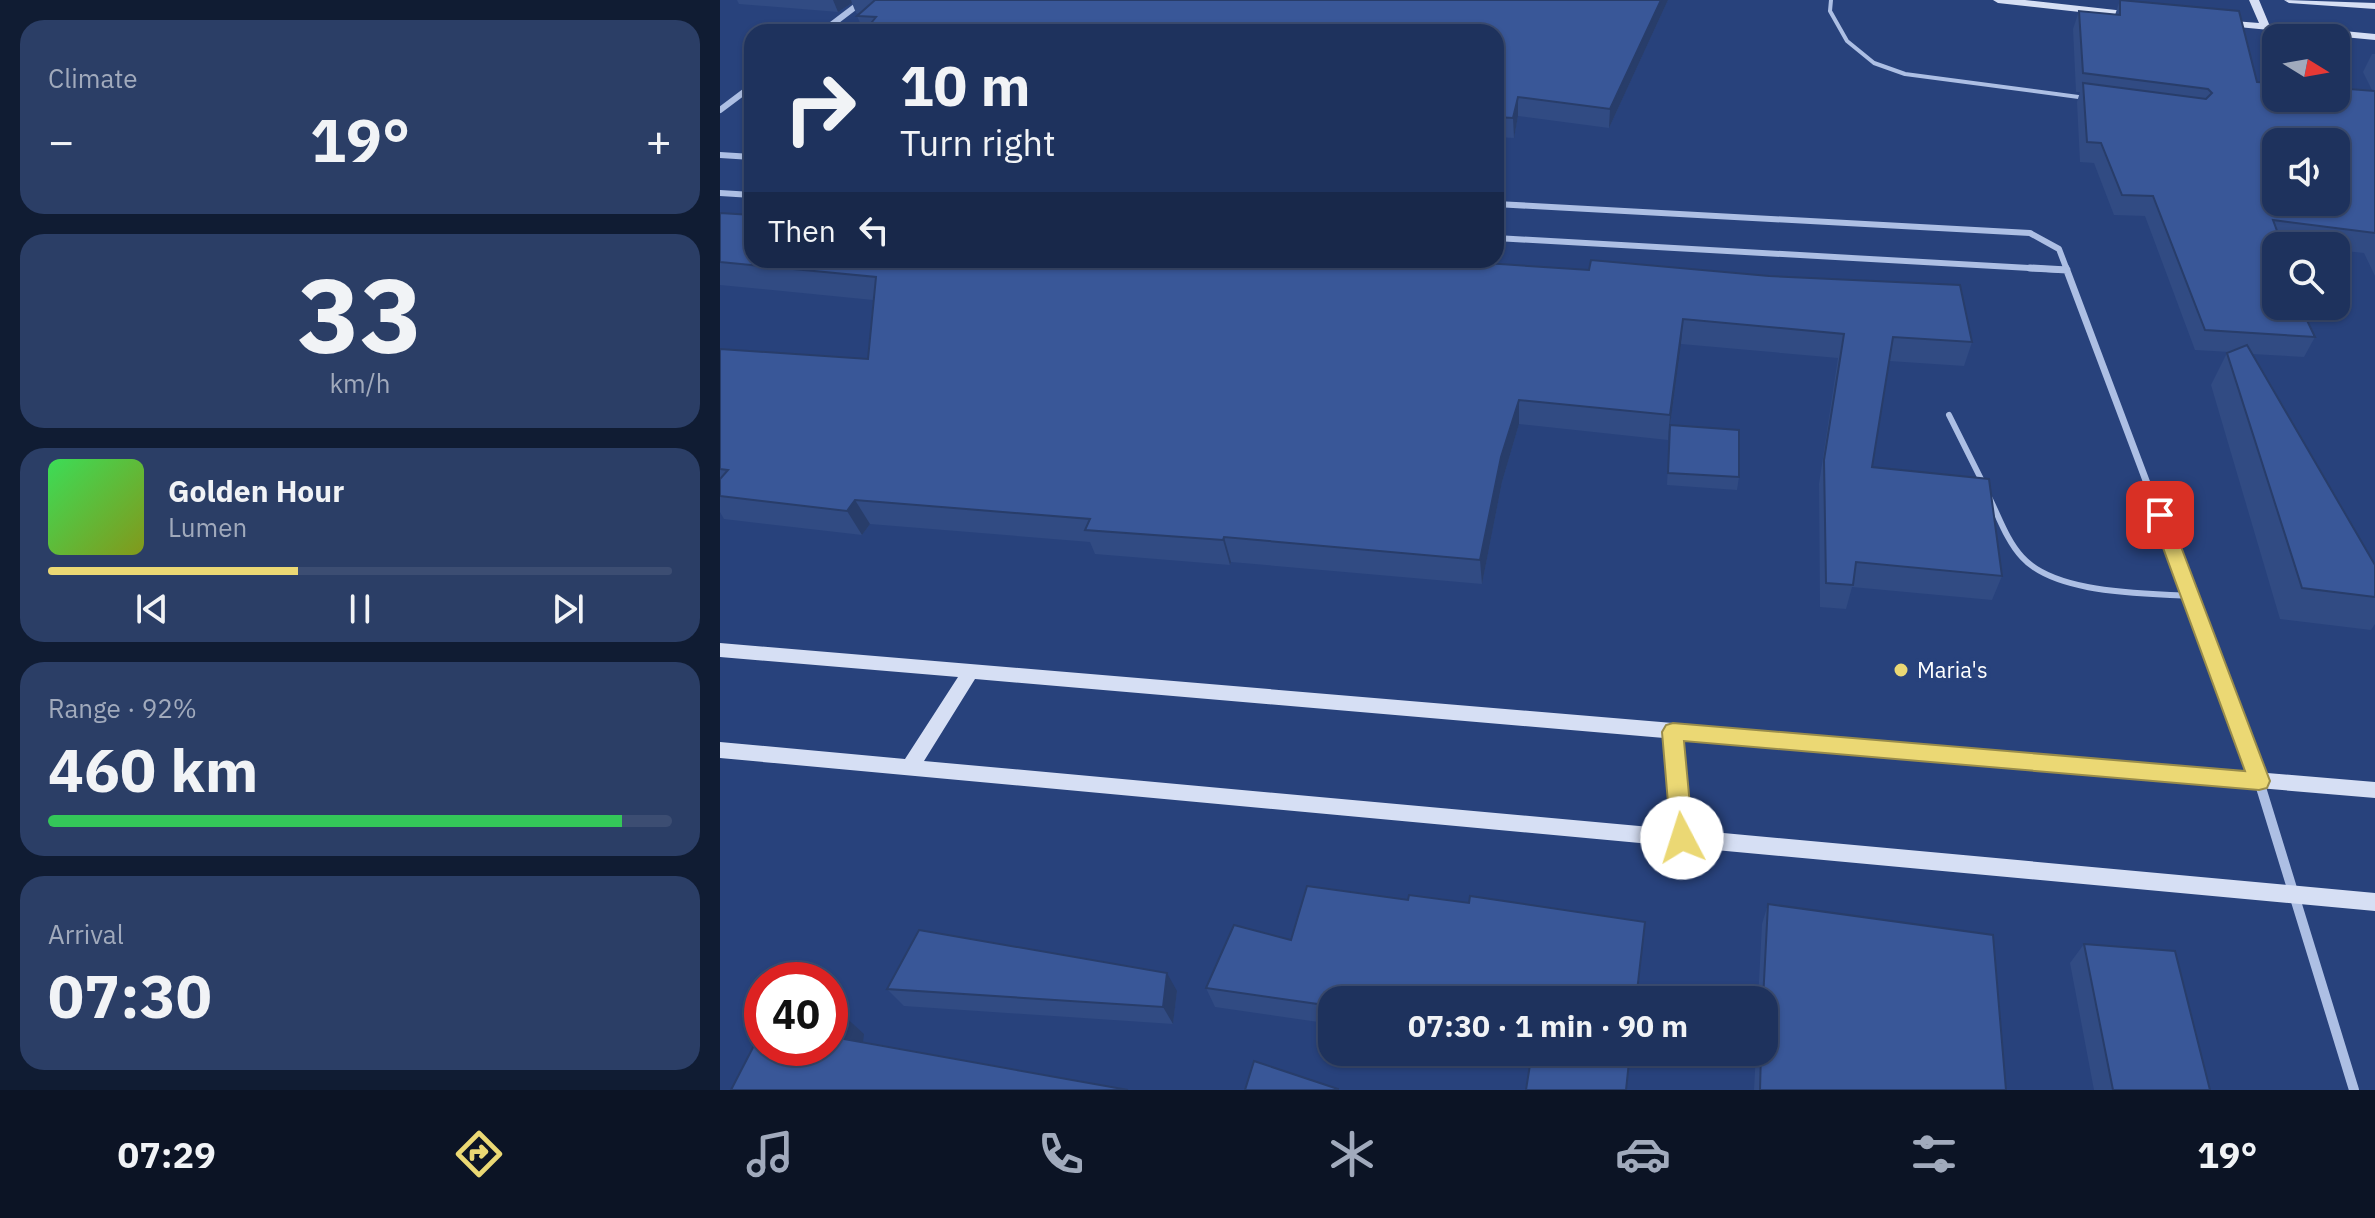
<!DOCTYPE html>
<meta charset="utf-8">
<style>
:root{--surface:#1e325d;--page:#2b3e66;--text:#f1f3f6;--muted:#a1aabc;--line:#3c4d72;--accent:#ebd874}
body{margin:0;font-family:"IBM Plex Sans",sans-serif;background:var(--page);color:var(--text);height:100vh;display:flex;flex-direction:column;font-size:30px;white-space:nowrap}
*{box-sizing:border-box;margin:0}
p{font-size:26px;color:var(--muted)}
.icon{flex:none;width:44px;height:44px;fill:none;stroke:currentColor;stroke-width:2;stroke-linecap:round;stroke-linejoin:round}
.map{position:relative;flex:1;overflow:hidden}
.details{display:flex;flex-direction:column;gap:20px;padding:20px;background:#101c33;width:720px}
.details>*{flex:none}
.banner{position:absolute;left:24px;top:24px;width:760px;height:244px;border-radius:24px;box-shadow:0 2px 6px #0004,0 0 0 2px var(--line);background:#1e325d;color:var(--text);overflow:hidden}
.needle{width:52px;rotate:101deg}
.buttons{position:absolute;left:1542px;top:24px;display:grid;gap:16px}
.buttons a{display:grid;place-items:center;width:88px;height:88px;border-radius:16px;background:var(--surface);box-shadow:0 2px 6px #0004,0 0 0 2px var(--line);font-size:40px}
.speed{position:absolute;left:24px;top:962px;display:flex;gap:16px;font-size:40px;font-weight:700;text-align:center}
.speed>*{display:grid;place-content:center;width:104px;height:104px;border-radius:50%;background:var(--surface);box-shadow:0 2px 6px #0004,0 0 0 2px var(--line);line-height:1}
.speed .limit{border:12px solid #d22;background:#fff;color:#111}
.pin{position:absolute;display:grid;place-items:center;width:68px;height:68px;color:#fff;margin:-34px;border-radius:16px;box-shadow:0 4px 12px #0006}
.me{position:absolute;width:88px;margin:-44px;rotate:355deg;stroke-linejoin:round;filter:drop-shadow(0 0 6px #0008)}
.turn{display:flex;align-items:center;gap:28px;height:168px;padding:0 24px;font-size:36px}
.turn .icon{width:104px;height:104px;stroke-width:2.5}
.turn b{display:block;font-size:56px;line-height:68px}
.then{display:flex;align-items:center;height:76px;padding:0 24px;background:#0003;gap:16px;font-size:30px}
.big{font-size:60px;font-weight:700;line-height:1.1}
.details .card{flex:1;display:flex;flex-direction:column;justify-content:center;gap:12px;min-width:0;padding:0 28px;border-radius:24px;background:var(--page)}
.details .dial{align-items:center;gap:0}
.dial b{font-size:104px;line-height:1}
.song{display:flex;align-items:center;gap:24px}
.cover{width:96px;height:96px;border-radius:12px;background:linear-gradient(135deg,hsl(130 70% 55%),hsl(70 70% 35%))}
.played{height:8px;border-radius:4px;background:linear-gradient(90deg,var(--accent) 40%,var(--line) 40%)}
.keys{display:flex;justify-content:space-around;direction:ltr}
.heat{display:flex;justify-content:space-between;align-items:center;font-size:44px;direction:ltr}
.charge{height:12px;border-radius:6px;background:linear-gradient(90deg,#34c759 92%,var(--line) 0)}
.trip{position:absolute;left:598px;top:986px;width:460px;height:80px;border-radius:24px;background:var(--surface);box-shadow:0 2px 6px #0004,0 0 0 2px var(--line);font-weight:700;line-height:80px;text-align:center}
.tab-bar{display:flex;height:128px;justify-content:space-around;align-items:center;background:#0c1425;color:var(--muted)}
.tab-bar .icon{width:56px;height:56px}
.tab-bar .active{color:var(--accent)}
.tab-bar b{font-size:36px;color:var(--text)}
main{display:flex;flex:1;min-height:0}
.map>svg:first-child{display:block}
</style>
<main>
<section class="details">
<div class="card"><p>Climate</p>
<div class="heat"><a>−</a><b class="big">19°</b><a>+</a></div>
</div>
<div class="card dial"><b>33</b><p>km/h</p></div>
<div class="card">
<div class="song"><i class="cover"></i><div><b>Golden Hour</b><p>Lumen</p></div></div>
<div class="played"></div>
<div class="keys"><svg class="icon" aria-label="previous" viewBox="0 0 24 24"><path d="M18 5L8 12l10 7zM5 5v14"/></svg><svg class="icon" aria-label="pause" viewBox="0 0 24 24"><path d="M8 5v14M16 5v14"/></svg><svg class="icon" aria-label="next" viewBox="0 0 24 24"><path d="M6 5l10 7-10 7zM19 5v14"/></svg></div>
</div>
<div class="card"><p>Range · 92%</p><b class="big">460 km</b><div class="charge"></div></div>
<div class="card"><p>Arrival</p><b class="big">07:30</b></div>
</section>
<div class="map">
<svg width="1655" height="1090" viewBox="0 0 1655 1090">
<rect width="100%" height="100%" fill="#28427c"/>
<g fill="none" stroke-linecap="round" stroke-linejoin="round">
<path stroke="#adbfe4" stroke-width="4" d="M1111 0 1110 11 1127 41 1154 63 1185 74 1366 98"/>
<path stroke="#adbfe4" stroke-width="6" d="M1229 415 1263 483
M1269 497C1279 517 1287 541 1302 557 1335 594 1423 593 1470 596"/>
<path stroke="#adbfe4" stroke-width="6" d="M102 32 144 0
M0 110 32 86
M0 155 32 157
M0 193 32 195
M776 204 1310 233 1339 249 1347 270
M776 238 1345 270"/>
<path stroke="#adbfe4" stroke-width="7" d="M1310 268 1347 270
M1346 268 1480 624"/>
<path stroke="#adbfe4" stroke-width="10" d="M1479 622 1539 781 1634 1090"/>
<path fill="#d6dff4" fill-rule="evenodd" d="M1273 0H1305L1414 12 1419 15 1414 18 1278 3Z
M1529 0H1539L1549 24 1655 34V40L1497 25 1496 23 1501 20 1539 23Z
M1564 0 1655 3V9L1569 3Z
M0 643 1655 782V798L963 739 971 830 1655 893V911L0 758V742L185 759 238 677 0 657ZM255 679 944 738 952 829 204 761Z"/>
</g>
<path fill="#314b83" d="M17 0H948L889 128 798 116 794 138 776 137V32H144L137 16 139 14 136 13 132 3 118 12 19 4Z
M1400 0 1537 82 1652 90 1643 72 1652 54H1655V276L1644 253 1616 250V246H1588L1559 242 1554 252 1595 337 1584 357 1532 354 1655 565V624L1651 630 1560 619 1491 385 1507 353 1510 352 1475 350 1425 216 1394 215 1374 163 1360 162 1357 102 1360 92H1356L1353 29 1359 11 1395 15Z
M0 213 720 260 1252 342 1244 366 1169 361 1152 467 1282 576 1272 600 1132 587 1126 609 1100 607 1099 484 1118 358 961 344 948 440 799 424 782 482 762 584 511 562 510 565 375 554 370 542 150 524 142 535 4 519 0 512V349L148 359 153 300 0 285Z
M950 425 1019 477 1017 490 947 485Z
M688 900 749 903 925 922 612 1000V1024L495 1007 486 988 571 940Z
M1048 904 1286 1090H1034L1036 1052H1044V1000H1038L1042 924Z
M1364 944 1490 1090H1374L1350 963Z
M167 989 457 991 453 1024 184 1006Z"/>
<path fill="#283d6a" d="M113 0H131L132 3 118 12Z
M941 0H948L889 128 890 109Z
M798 97V116L794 138 793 118Z
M963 319 961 344 948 440 950 415Z
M799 400V424L782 482 762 584 760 560 781 457Z
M135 500 150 524 142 535 127 511Z
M504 537 511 562 510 565 503 540Z
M447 973 457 991 453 1024 443 1007Z
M121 1013 144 1034 141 1058 118 1038Z"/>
<path fill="#395798" stroke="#283d6a" stroke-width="2" fill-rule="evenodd" d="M155 0H941L890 109 798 97 793 118 776 117V32H144L156 17 137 16Z
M1400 0 1519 11 1537 82 1556 83V98H1616V88L1655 91V233L1553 220 1560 239 1547 238 1556 256V306H1580L1595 337 1485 330 1433 196 1402 195 1381 143 1367 142 1363 83 1486 99 1492 93 1488 89 1363 73 1359 11 1400 15ZM1556 142H1616V202H1556Z
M0 213 32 215V260H720L869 270 871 260 1049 276 1240 285 1252 342 1173 337 1152 467 1269 479 1282 576 1136 562 1133 585 1106 583 1104 460 1124 334 963 319 950 415 799 400 781 457 760 560 504 537 503 540 365 530 370 519 135 500 127 511 0 496V479L8 470 0 469V349L148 359 156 277 0 262Z
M1527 345 1655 565V597L1582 588 1507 353Z
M950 425 1019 430V477L948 473Z
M587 886 688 900 689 895 749 903 750 896 925 922 916 1000H612V1006L486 988 514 925 571 940Z
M1048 904 1273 935 1286 1090H1040L1041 1052H1044L1043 1000Z
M199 930 447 973 443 1007 167 989Z
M1364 944 1455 951 1490 1090H1393Z
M110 1012 121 1013 118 1038 408 1090H11L42 1030V1048H110Z
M812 1052H910L906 1090H806Z
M534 1061 618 1089V1090H525Z"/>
<path fill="#ebd874" stroke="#998c4b" stroke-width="2" d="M1440 508 1449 515 1550 781 1547 788 1539 790 964 741 973 838 969 845 962 848 954 845 951 838 942 732 946 725 953 723 1525 771 1431 515Z"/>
<circle fill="#ebd874" stroke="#28427c" stroke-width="3" cx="1181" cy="670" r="8"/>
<g text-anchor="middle" stroke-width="8" stroke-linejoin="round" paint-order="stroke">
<g font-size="22" fill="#fff" stroke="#28427c" text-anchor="start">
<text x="1197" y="678">Maria's</text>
</g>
</g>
</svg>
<div class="buttons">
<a><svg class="needle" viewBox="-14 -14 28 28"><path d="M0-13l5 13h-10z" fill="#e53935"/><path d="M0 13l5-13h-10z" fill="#a1aabc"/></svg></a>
<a><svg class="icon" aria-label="sound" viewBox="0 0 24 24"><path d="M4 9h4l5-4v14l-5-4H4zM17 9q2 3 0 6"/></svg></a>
<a><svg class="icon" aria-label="search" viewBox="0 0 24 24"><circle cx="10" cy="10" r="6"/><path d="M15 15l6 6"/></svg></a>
</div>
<div class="speed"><div class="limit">40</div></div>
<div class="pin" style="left:1440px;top:515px;background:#d93025"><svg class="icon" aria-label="arrive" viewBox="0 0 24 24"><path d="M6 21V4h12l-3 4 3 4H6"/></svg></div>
<svg class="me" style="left:962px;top:838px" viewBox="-20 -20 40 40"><circle r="19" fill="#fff"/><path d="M0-13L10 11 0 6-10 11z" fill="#ebd874"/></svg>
<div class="trip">07:30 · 1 min · 90 m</div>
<div class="banner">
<div class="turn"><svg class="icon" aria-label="right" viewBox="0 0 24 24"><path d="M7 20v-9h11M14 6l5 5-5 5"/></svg><div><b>10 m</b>Turn right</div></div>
<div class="then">Then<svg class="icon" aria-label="left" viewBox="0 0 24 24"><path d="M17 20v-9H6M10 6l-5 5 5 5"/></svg></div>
</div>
</div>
</main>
<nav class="tab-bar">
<b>07:29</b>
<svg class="icon active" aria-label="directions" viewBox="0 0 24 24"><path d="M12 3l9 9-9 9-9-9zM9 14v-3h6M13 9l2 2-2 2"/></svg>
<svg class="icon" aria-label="music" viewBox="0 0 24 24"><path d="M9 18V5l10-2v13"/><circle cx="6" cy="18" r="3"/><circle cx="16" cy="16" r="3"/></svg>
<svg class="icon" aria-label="phone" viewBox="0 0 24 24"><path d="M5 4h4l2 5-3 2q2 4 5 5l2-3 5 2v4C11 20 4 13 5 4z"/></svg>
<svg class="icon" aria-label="climate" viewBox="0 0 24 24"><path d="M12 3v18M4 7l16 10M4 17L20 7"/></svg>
<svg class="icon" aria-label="car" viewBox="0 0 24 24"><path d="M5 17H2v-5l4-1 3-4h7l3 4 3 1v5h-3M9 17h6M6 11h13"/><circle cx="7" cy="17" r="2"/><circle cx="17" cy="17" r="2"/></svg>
<svg class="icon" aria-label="filters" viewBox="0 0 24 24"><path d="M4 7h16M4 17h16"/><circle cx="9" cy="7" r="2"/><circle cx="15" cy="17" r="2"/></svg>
<b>19°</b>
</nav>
